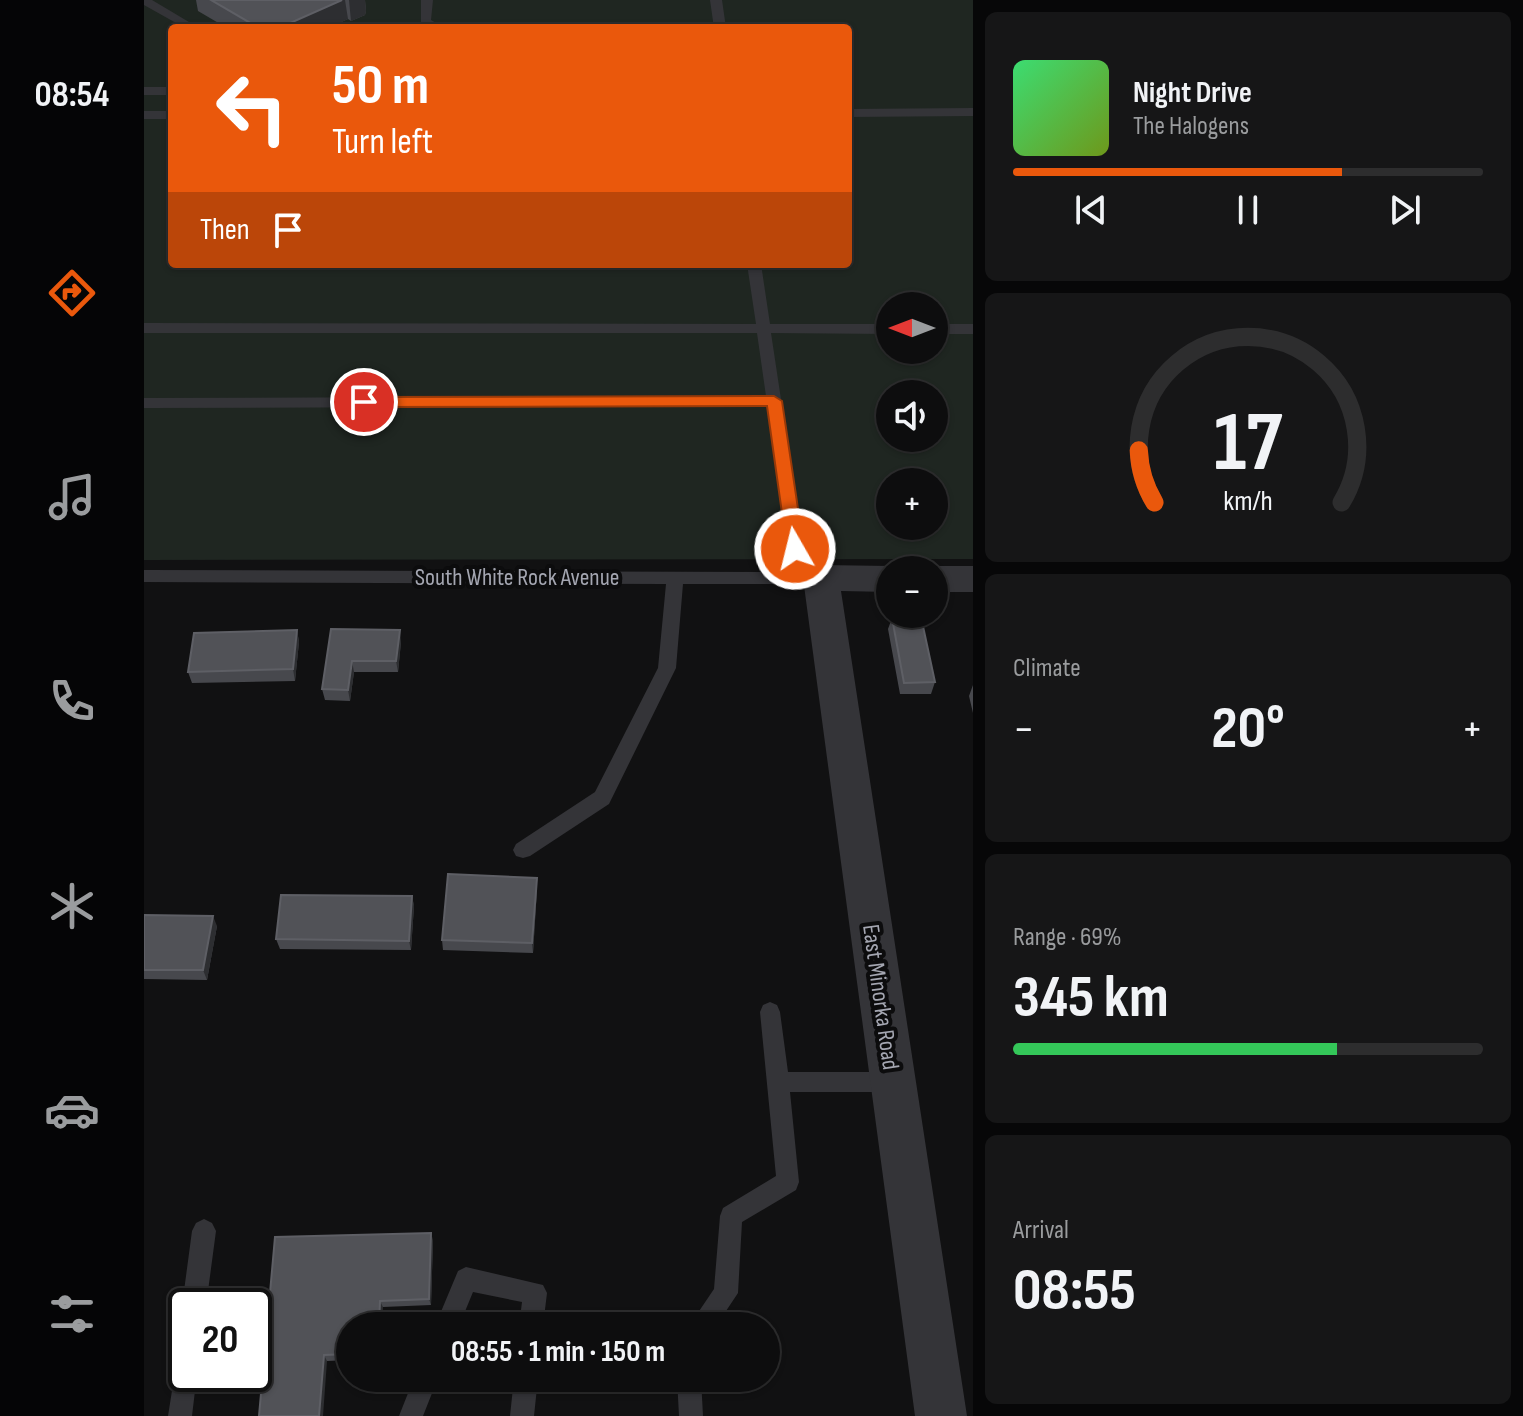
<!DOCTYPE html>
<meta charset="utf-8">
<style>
:root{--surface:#0d0d0e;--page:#161617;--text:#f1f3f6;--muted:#9a9c9e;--line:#2d2d2e;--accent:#ea580c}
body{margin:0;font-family:"Sofia Sans Condensed",sans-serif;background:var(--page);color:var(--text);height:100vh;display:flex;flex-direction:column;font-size:30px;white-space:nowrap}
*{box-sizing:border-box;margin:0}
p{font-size:26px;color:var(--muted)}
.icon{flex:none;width:44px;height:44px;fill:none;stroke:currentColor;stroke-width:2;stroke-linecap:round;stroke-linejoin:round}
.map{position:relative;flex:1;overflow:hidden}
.side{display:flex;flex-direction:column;gap:12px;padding:12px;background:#070708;width:550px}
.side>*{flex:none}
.guide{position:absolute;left:24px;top:24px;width:684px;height:244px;border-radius:8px;box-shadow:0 2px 6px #0004,0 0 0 2px var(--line);background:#ea580c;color:#fff;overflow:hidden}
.needle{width:52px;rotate:270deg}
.fabs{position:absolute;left:732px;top:292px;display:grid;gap:16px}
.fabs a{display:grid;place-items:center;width:72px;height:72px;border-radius:50%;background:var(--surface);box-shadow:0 2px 6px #0004,0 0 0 2px var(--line);font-size:40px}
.speed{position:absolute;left:24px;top:1288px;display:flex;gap:16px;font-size:40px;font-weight:700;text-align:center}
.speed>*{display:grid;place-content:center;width:104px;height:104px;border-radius:50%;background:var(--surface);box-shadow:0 2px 6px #0004,0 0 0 2px var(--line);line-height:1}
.speed .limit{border:4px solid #111;border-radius:12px;background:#fff;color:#111}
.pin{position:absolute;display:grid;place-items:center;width:68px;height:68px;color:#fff;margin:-34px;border:4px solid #fff;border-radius:50%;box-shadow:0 2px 8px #0007}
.me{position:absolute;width:88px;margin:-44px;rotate:352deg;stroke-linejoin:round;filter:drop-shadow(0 0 6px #0008)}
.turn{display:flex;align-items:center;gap:28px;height:168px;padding:0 32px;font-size:36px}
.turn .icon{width:104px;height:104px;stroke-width:2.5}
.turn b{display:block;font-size:56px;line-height:68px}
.then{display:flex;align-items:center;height:76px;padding:0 32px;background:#0003;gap:16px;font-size:30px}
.big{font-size:60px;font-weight:700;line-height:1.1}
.side .tile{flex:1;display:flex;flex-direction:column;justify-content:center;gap:12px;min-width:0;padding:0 28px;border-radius:12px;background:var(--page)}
.side .dial{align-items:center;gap:0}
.dial svg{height:208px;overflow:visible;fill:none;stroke:var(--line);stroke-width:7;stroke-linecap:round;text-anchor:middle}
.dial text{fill:var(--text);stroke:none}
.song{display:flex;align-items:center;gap:24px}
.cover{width:96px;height:96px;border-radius:12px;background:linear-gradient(135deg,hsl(140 70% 55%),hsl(80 70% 35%))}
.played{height:8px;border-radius:4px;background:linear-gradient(90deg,var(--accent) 70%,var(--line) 70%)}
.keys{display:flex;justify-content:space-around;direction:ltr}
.heat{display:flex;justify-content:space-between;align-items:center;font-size:44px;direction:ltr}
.charge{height:12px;border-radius:6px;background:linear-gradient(90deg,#34c759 69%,var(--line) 0)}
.trip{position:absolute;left:192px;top:1312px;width:444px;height:80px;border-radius:40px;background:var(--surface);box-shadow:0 2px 6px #0004,0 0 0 2px var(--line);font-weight:700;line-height:80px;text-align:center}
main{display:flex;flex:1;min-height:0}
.menu{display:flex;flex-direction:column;width:144px;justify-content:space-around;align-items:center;background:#050506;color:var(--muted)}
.menu .icon{width:56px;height:56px}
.menu .on{color:var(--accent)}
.menu b{font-size:36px;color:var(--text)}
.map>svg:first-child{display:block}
</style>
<main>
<nav class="menu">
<b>08:54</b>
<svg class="icon on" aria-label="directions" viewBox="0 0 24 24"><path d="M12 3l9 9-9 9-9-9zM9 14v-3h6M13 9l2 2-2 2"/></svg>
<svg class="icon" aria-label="music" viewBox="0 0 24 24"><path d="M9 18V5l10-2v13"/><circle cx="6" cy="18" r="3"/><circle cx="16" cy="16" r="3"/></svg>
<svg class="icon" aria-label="phone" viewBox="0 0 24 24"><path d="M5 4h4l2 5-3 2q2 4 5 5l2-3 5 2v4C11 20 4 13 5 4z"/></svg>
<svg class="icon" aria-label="climate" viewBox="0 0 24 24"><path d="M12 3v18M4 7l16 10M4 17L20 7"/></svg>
<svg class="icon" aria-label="car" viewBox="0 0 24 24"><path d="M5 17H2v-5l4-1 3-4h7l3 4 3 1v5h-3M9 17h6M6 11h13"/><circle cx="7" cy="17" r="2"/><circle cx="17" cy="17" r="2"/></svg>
<svg class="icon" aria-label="filters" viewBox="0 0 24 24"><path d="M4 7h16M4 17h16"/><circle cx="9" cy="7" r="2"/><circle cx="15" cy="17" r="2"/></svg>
</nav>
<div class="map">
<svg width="829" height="1416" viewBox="0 0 829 1416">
<rect width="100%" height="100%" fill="#111112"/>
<path fill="#1f2621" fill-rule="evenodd" d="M0 0H829V559L0 560ZM28 28H704V264H28ZM746 306H790V350H746ZM746 394H790V438H746ZM746 482H790V526H746Z"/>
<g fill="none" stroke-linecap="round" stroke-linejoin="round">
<path fill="#343438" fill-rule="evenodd" d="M0 0H8L55 28H41L0 5Z
M277 0H289L287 20 300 28H286L277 23Z
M566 0H578L582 28H570Z
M0 87H28V95H0Z
M829 108V116L704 117V109Z
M0 111H28V119H0Z
M603 264H617L626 324H746V334L627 333 663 572H677L685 578 677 584H539L532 668 465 804 386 856 379 858 372 856 369 850 372 844 451 792 514 668 522 584 0 582V570L647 572 623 406 0 408V398L622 396 613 333H0V323L612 324Z
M790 324H829V334H790Z
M626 1002 633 1005 636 1012 644 1072H749L757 1075 760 1082 757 1089 749 1092H646L655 1182 652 1190 598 1222 594 1293 572 1326H545L570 1289 576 1216 579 1208 632 1176 616 1012 619 1005Z
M60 1219 68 1223 72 1231 62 1306H42V1315L38 1306 48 1231 52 1223Z
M322 1267 399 1285 403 1293 399 1326H375L378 1302 329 1292 315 1326H291L314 1271Z
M42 1356V1374H53L48 1416H24L33 1359Z
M270 1378H294L279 1416H255Z
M370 1378H394L390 1416H366Z
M533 1378H557L559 1416H535Z"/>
<path fill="#343438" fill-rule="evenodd" d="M677 565 746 566 759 570H746V592L697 591 823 1416H771L659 578 665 569Z
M790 566H829V592H790V570H777Z"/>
</g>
<path fill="#47484d" d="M52 0H221L222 11 221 15 207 21 204 19 184 28H83L54 11Z
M748 618 791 682 787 694H756L744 629Z
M187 629 257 642 254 672H210L206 701 181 700 178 689Z
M153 630 155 642 151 681 48 683 44 672Z
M829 685V713L825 696Z
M393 889 389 953 299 950 298 940Z
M268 896 270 906 267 950 136 949 132 939Z
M0 915 73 926 63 980 0 979Z
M289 1240 287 1305 239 1307 206 1326V1360L183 1361 115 1416Z"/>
<path fill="#2d2e31" d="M198 0H201L204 19 184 28H135Z
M205 0H221L222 11 221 15 207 21Z
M153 630 155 642 151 681 149 669Z
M256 630 257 642 254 672 252 661Z
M208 661 210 672 206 701 204 690Z
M393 878V889L389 953 388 943Z
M268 896 270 906 267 950 265 941Z
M69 916 73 926 63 980 59 970Z
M287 1233 289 1240 287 1305 285 1299Z
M236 1301 239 1307 238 1326H235Z
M180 1355 183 1361 179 1416H175Z"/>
<path fill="#515257" stroke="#5e5f65" stroke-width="2" d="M67 0H198L135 28H115Z
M777 617 791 682 760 683 748 618Z
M187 629 256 630 252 661H208L204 690 178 689Z
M153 630 149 669 44 672 50 633Z
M304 874 393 878 388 943 298 940Z
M137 895 268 896 265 941 132 939Z
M0 915 69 916 59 970H0Z
M287 1233 285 1299 236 1301 235 1326H206V1354L180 1355 175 1416H115L131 1237Z"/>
<path fill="#ea580c" stroke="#983908" stroke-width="2" d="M630 396 638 401 660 549 651 555 643 549 623 406 220 407 213 402 220 397Z"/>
<g text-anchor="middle" stroke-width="8" stroke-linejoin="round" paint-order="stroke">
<g font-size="24" fill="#a4a6b1" stroke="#0c0c0d">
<text x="373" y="585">South White Rock Avenue</text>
<text transform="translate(737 997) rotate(82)" y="8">East Minorka Road</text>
</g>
</g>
</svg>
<div class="fabs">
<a><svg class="needle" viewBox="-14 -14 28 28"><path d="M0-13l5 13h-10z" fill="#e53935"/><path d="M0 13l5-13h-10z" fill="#9a9c9e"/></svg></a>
<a><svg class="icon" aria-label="sound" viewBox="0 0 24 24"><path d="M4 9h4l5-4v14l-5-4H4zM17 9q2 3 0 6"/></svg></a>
<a>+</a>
<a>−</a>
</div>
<div class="speed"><div class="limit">20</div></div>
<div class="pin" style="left:220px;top:402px;background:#d93025"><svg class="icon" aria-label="arrive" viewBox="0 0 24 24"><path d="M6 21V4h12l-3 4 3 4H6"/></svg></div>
<svg class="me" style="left:651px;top:549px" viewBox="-20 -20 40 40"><circle r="17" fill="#ea580c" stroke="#fff" stroke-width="3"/><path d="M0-11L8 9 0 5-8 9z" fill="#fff"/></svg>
<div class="trip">08:55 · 1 min · 150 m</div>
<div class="guide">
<div class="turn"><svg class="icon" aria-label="left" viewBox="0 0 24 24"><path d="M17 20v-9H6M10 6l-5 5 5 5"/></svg><div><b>50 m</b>Turn left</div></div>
<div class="then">Then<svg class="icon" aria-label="arrive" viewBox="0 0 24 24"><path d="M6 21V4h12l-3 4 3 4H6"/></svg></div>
</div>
</div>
<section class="side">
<div class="tile">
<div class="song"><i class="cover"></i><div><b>Night Drive</b><p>The Halogens</p></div></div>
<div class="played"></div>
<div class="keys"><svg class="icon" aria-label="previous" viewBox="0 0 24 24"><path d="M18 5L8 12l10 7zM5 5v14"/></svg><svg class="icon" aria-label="pause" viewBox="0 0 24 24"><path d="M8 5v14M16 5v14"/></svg><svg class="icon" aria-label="next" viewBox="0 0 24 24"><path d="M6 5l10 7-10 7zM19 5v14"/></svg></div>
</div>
<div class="tile dial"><svg viewBox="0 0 100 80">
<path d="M14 69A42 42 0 1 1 86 69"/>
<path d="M14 69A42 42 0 0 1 8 49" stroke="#ea580c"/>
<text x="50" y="56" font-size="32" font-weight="700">17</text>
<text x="50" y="72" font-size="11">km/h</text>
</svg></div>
<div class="tile"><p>Climate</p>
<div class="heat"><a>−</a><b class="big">20°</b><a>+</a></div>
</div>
<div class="tile"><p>Range · 69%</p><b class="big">345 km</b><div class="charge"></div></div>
<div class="tile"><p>Arrival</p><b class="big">08:55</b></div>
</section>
</main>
